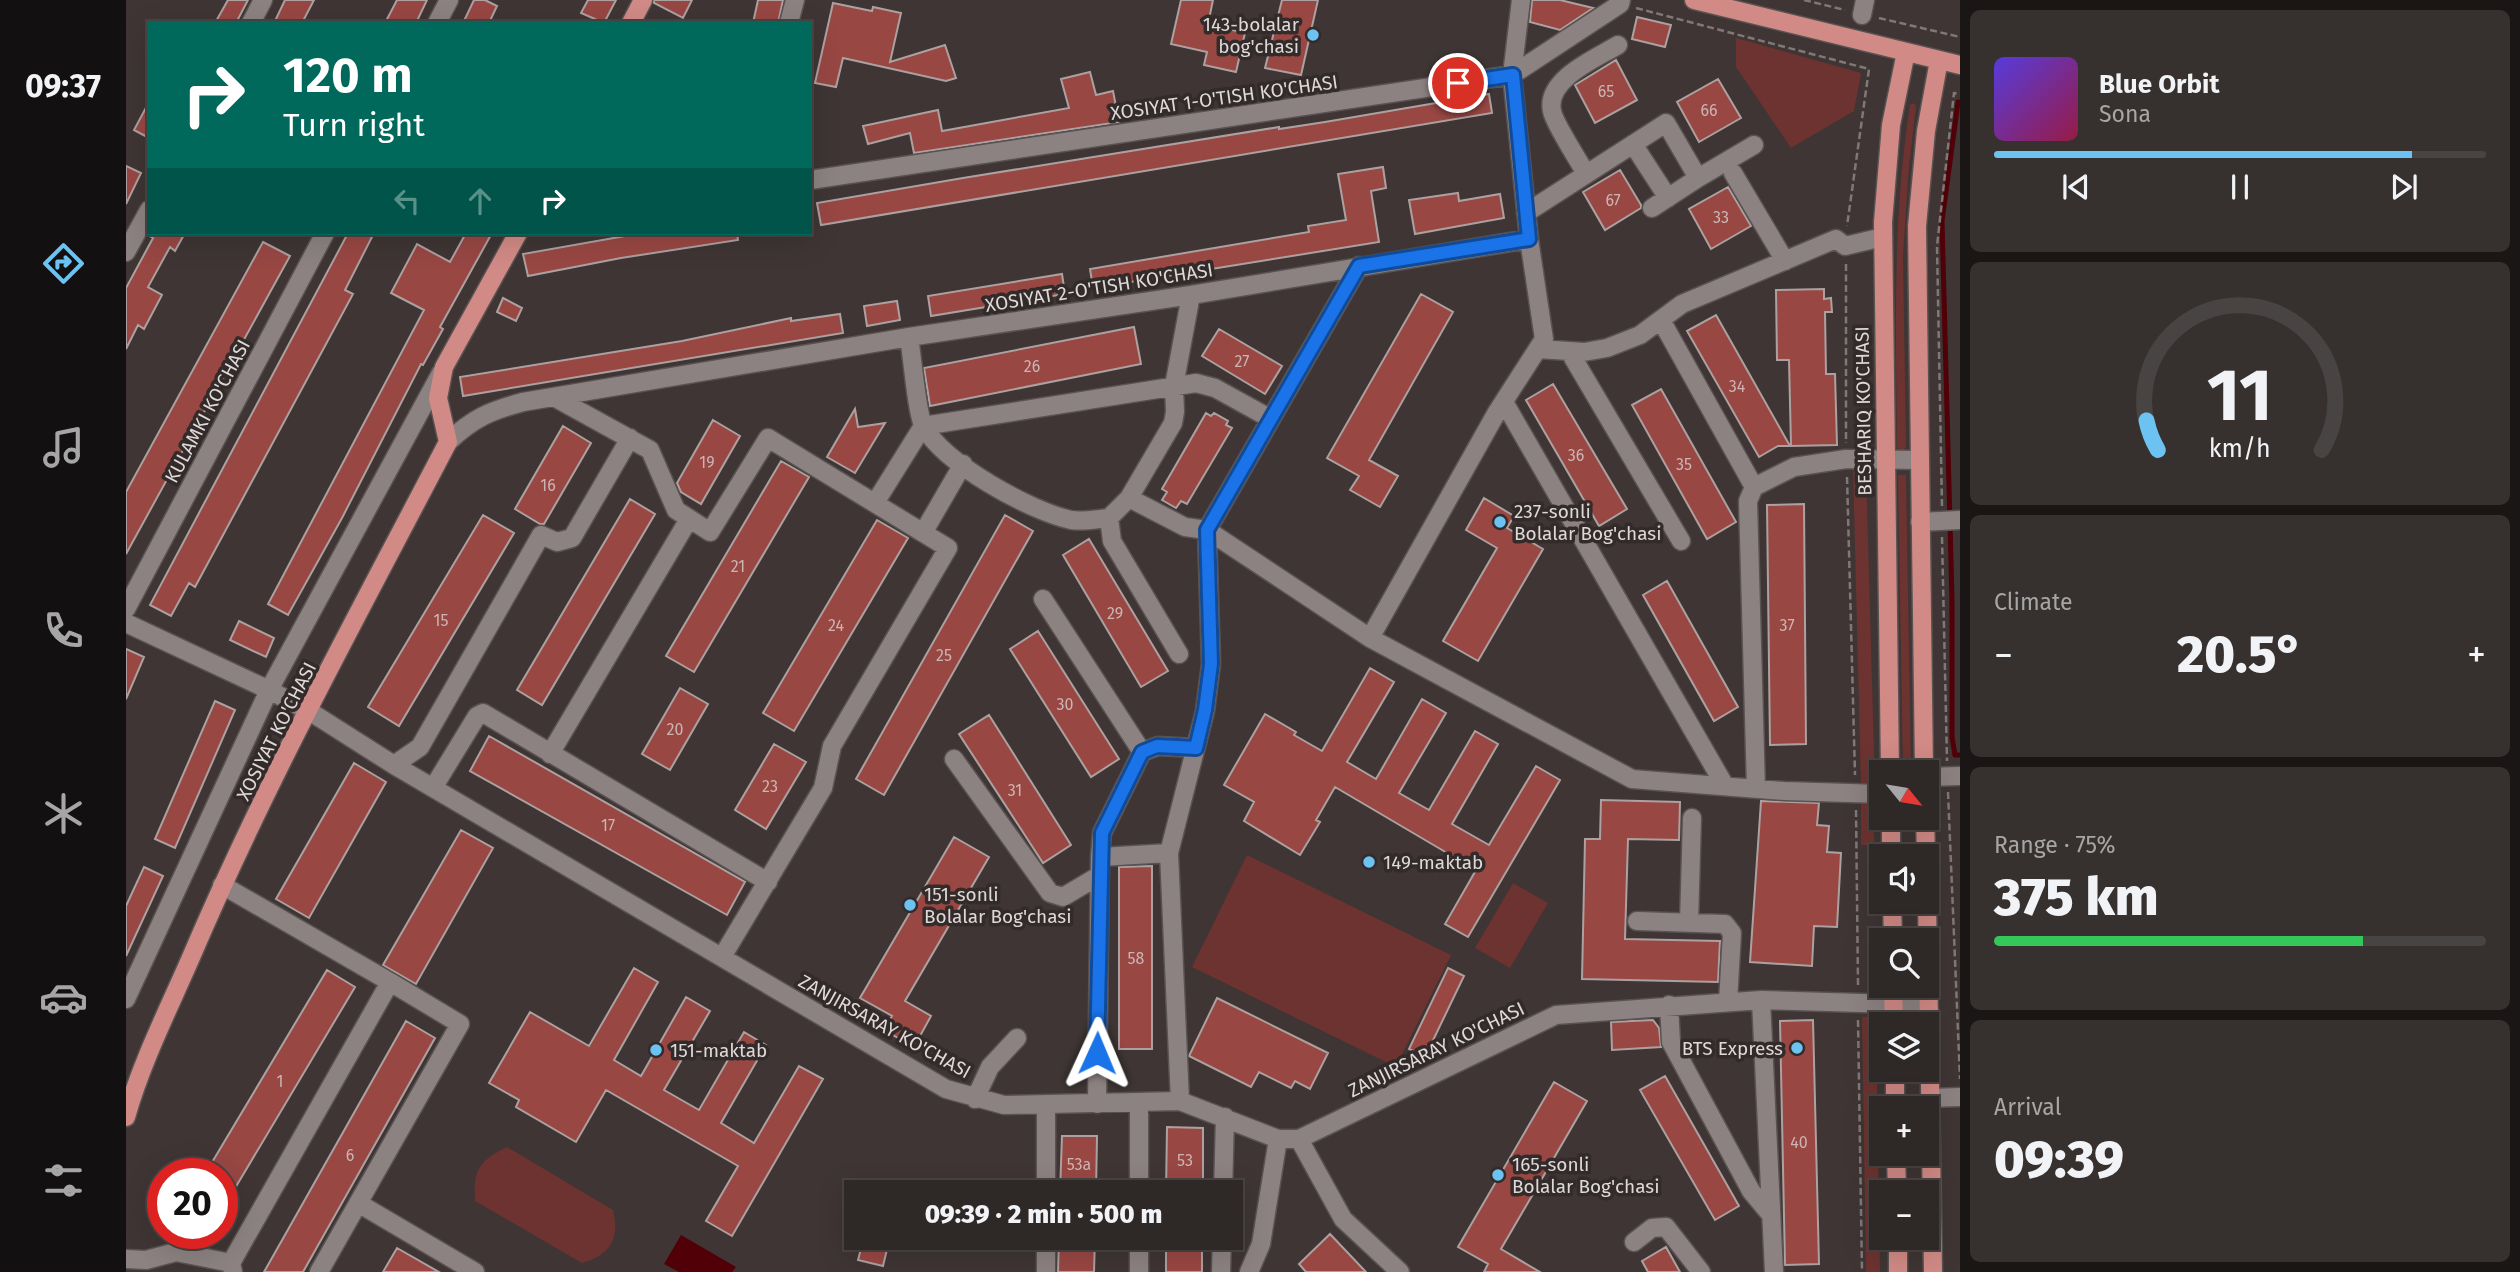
<!DOCTYPE html>
<meta charset="utf-8">
<style>
:root{--surface:#2e2827;--page:#36302f;--text:#f1f3f6;--muted:#a7a6a7;--line:#494444;--accent:#6cc3f2}
body{margin:0;font-family:"Fira Sans",sans-serif;background:var(--page);color:var(--text);height:100vh;display:flex;flex-direction:column;font-size:26px;white-space:nowrap}
*{box-sizing:border-box;margin:0}
p{font-size:23px;color:var(--muted)}
.icon{flex:none;width:38px;height:38px;fill:none;stroke:currentColor;stroke-width:2;stroke-linecap:round;stroke-linejoin:round}
.map{position:relative;flex:1;overflow:hidden}
.side{display:flex;flex-direction:column;gap:10px;padding:10px;background:#191615;width:560px}
.side>*{flex:none}
.top-card{position:absolute;left:21px;top:21px;width:665px;height:214px;border-radius:0px;box-shadow:0 7px 28px #0002,0 0 0 2px var(--line);background:#00695c;color:#fff;overflow:hidden}
.needle{width:46px;rotate:120deg}
.fabs{position:absolute;left:1743px;top:760px;display:grid;gap:14px}
.fabs a{display:grid;place-items:center;width:70px;height:70px;border-radius:0px;background:var(--surface);box-shadow:0 7px 28px #0002,0 0 0 2px var(--line);font-size:35px}
.speed{position:absolute;left:21px;top:1158px;display:flex;gap:14px;font-size:35px;font-weight:700;text-align:center}
.speed>*{display:grid;place-content:center;width:91px;height:91px;border-radius:50%;background:var(--surface);box-shadow:0 7px 28px #0002,0 0 0 2px var(--line);line-height:1}
.speed .limit{border:10px solid #d22;background:#fff;color:#111}
.pin{position:absolute;display:grid;place-items:center;width:60px;height:60px;color:#fff;margin:-30px;border:4px solid #fff;border-radius:50%;box-shadow:0 2px 7px #0007}
.me{position:absolute;width:77px;margin:-38px;rotate:1deg;stroke-linejoin:round;filter:drop-shadow(0 0 5px #0008)}
.turn{display:flex;align-items:center;gap:24px;height:147px;padding:0 21px;font-size:32px}
.turn .icon{width:91px;height:91px;stroke-width:2.5}
.turn b{display:block;font-size:49px;line-height:60px}
.lanes{display:flex;align-items:center;height:66px;padding:0 21px;background:#0003;justify-content:center;gap:35px;direction:ltr}
.lanes .off{opacity:.35}
.big{font-size:52px;font-weight:800;line-height:1.1}
.side .card{flex:1;display:flex;flex-direction:column;justify-content:center;gap:10px;min-width:0;padding:0 24px;border-radius:10px;background:var(--page)}
.side .dial{align-items:center;gap:0}
.dial svg{height:182px;overflow:visible;fill:none;stroke:var(--line);stroke-width:7;stroke-linecap:round;text-anchor:middle}
.dial text{fill:var(--text);stroke:none}
.song{display:flex;align-items:center;gap:21px}
.cover{width:84px;height:84px;border-radius:10px;background:linear-gradient(135deg,hsl(250 70% 55%),hsl(340 70% 35%))}
.played{height:7px;border-radius:4px;background:linear-gradient(90deg,var(--accent) 85%,var(--line) 85%)}
.keys{display:flex;justify-content:space-around;direction:ltr}
.heat{display:flex;justify-content:space-between;align-items:center;font-size:38px;direction:ltr}
.charge{height:10px;border-radius:5px;background:linear-gradient(90deg,#34c759 75%,var(--line) 0)}
.trip{position:absolute;left:718px;top:1180px;width:399px;height:70px;border-radius:0px;background:var(--surface);box-shadow:0 7px 28px #0002,0 0 0 2px var(--line);font-weight:800;line-height:70px;text-align:center}
main{display:flex;flex:1;min-height:0}
.tab-bar{display:flex;flex-direction:column;width:126px;justify-content:space-around;align-items:center;background:#121010;color:var(--muted)}
.tab-bar .icon{width:49px;height:49px}
.tab-bar .current{color:var(--accent)}
.tab-bar b{font-size:32px;color:var(--text)}
.map>svg:first-child{display:block}
</style>
<main>
<nav class="tab-bar">
<b>09:37</b>
<svg class="icon current" aria-label="directions" viewBox="0 0 24 24"><path d="M12 3l9 9-9 9-9-9zM9 14v-3h6M13 9l2 2-2 2"/></svg>
<svg class="icon" aria-label="music" viewBox="0 0 24 24"><path d="M9 18V5l10-2v13"/><circle cx="6" cy="18" r="3"/><circle cx="16" cy="16" r="3"/></svg>
<svg class="icon" aria-label="phone" viewBox="0 0 24 24"><path d="M5 4h4l2 5-3 2q2 4 5 5l2-3 5 2v4C11 20 4 13 5 4z"/></svg>
<svg class="icon" aria-label="climate" viewBox="0 0 24 24"><path d="M12 3v18M4 7l16 10M4 17L20 7"/></svg>
<svg class="icon" aria-label="car" viewBox="0 0 24 24"><path d="M5 17H2v-5l4-1 3-4h7l3 4 3 1v5h-3M9 17h6M6 11h13"/><circle cx="7" cy="17" r="2"/><circle cx="17" cy="17" r="2"/></svg>
<svg class="icon" aria-label="filters" viewBox="0 0 24 24"><path d="M4 7h16M4 17h16"/><circle cx="9" cy="7" r="2"/><circle cx="15" cy="17" r="2"/></svg>
</nav>
<div class="map">
<svg width="1834" height="1272" viewBox="0 0 1834 1272">
<rect width="100%" height="100%" fill="#3e3534"/>
<path fill="#6c3330" d="M1610 38 1735 73 1728 111 1665 148 1610 67Z
M1788 103 1790 106 1783 166 1777 256 1780 447 1776 452 1771 447C1770 331 1766 220 1784 105Z
M1727 468H1740L1749 787H1735Z
M1772 475H1780L1785 772H1777Z
M1735 803H1748V845H1735Z
M1121 855 1325 955 1270 1067 1066 967Z
M1387 883 1422 903 1384 968 1349 948Z
M1750 1016 1754 1272H1740L1736 1017Z
M381 1147 487 1210C494 1239 484 1255 456 1263L349 1201C347 1170 353 1161 381 1147Z"/>
<path fill="#510007" d="M555 1235 610 1267 606 1272H553L538 1264Z"/>
<g fill="none" stroke-linecap="round" stroke-linejoin="round">
<path stroke="#510007" stroke-width="5" d="M1832 102 1816 221 1826 600V737L1829 755H1834"/>
</g>
<path fill="#984743" stroke="#aca1a0" stroke-width="2" d="M102 0H122L110 23H89Z
M159 0H188L176 23H148Z
M271 0H301L290 23H259Z
M348 0H359L371 6 363 23H337Z
M462 0H490L478 23 455 13Z
M528 0H566L557 18 528 3Z
M632 0H657L652 23H627Z
M1055 0H1087L1082 24 1119 33 1110 72 1078 65 1081 52 1045 44Z
M1156 0H1192L1175 75 1139 68Z
M1406 0H1434L1467 8 1434 30 1404 22Z
M707 3 746 11 747 7 775 13 764 62 819 45 830 78 820 81 717 58 710 87 689 83Z
M1511 17 1545 25 1539 47 1506 39Z
M1490 60 1511 100 1469 123 1449 85Z
M964 72 970 95 987 91 993 122 788 153 784 133 742 144 737 126 812 110 816 131 943 108 935 79Z
M1592 79 1615 118 1573 142 1551 102Z
M1363 94 1366 113 695 225 691 203 837 178 1153 127V129L1199 122Z
M23 102V138L8 130Z
M0 166 15 173 0 204Z
M1257 167 1260 188 1245 191 1253 242 967 288 964 269 1183 232 1182 226 1220 220 1212 174Z
M1494 170 1515 205V208L1479 230 1457 192Z
M1602 187 1625 226 1585 249 1563 209Z
M1332 193 1333 201 1374 194 1378 218 1289 234 1283 200Z
M24 233H59L49 251 44 247 22 287 36 295 18 329 12 325 0 349V288L27 238 22 235Z
M222 233H248L219 290 227 294 69 587 63 583 45 616 24 605Z
M340 233H366L314 327 317 329 297 365 295 364 216 518 162 615 142 604 298 310 265 293 291 244 324 262Z
M516 233H611L612 240 495 258 402 276 397 254Z
M137 242 164 256 0 554V492Z
M936 274 939 294 805 316 802 296Z
M1698 289V299L1705 298 1706 312H1699L1700 374H1709L1711 445 1665 446 1663 360H1651L1650 290Z
M1295 294 1327 312 1243 460 1272 476 1254 507 1224 490 1233 476 1201 458Z
M377 298 396 308 390 321 371 312Z
M771 301 774 320 741 326 738 306Z
M714 314 717 333 337 396 334 377 556 341 665 318V321Z
M1590 315 1664 446H1652L1633 457 1561 331Z
M1008 327 1015 364 804 406 798 368Z
M1093 329 1156 366 1139 394 1076 356Z
M1427 384 1501 509 1473 526 1400 400Z
M1535 389 1610 522 1581 539 1506 405Z
M729 409 732 427 759 423 729 473 701 457Z
M1080 413 1085 416 1088 413 1102 421 1100 425 1106 428 1061 504 1055 501 1050 508 1036 500 1041 492 1036 489Z
M587 420 614 436 575 504 555 492 551 483Z
M437 426 465 443 418 524H414L389 509Z
M655 461 683 477 568 672 540 656Z
M1358 498 1388 516 1381 528 1417 549 1352 661 1317 641 1371 548 1340 530Z
M504 499 529 514 416 705 391 690Z
M1678 504 1680 744 1644 745 1641 505Z
M357 515 388 533 273 726 242 707Z
M879 515 907 531 758 795 730 779Z
M751 520 782 538 668 731 637 713Z
M963 539 1042 671 1015 687 937 555Z
M1541 581 1612 707 1588 721 1517 595Z
M113 621 148 638 140 657 104 640Z
M912 631 993 759 965 777 884 649Z
M0 649 18 657 0 699Z
M1244 668 1268 682 1221 762 1250 779 1296 699 1320 713 1273 793 1303 810 1349 731 1372 744 1326 824 1363 845 1410 766 1434 780 1342 937 1319 924 1350 870 1209 787 1190 820 1194 822 1174 855 1118 821 1128 802 1098 785 1139 714 1170 732 1168 735 1196 751Z
M554 688 582 704 544 770 516 754Z
M89 701 109 710 49 848 29 839Z
M863 715 945 845 917 863 833 734Z
M363 736 619 882 601 915 344 771Z
M648 744 680 762 640 829 609 810Z
M228 763 260 782 183 918 150 899Z
M1475 800 1554 802 1553 840 1502 839 1499 939 1594 941 1592 982 1456 979 1459 839H1474Z
M1635 801 1693 803 1691 825 1703 826 1701 852 1715 853 1711 927 1688 926 1686 966 1624 962Z
M335 830 367 848 290 984 257 965Z
M828 837 863 857 779 1001 805 1016 788 1047 758 1030 766 1016 734 998Z
M1026 866V1049H993V867Z
M18 867 37 876 0 956V906Z
M508 968 532 982 488 1060 515 1076 560 997 584 1011 538 1090 573 1110 618 1032 640 1045 595 1123 628 1143 673 1066 697 1079 606 1236 580 1221 612 1166 480 1090 450 1142 390 1107 393 1100 363 1083 404 1012 463 1046Z
M1322 968 1338 976 1299 1057 1283 1049Z
M201 970 229 987 96 1210V1174H79Z
M1091 998 1202 1053 1184 1089 1169 1081 1165 1088 1133 1072 1125 1087 1063 1056Z
M1527 1020 1533 1028 1535 1047 1486 1050 1485 1022Z
M1687 1020 1693 1264 1659 1265 1654 1021Z
M280 1021 309 1038 177 1272H138Z
M1539 1076 1613 1206 1589 1220 1514 1090Z
M1428 1082 1461 1101 1375 1249 1414 1272H1358L1362 1264 1332 1247Z
M1041 1127 1077 1128V1192H1040Z
M936 1136H971L970 1192H934Z
M1204 1234 1240 1272H1180L1173 1264Z
M738 1237H764L757 1266 732 1260Z
M933 1237H969L968 1272H932Z
M1040 1237H1076V1272H1040Z
M1540 1247 1554 1272H1522L1516 1261Z
M271 1248 313 1272H257Z"/>
<g fill="none" stroke-linecap="round" stroke-linejoin="round">
<g stroke="#585251" stroke-width="21">
<path id="minor" d="M1736 15 1739 0
M125 23 137 0
M311 23 323 0
M663 23 669 0
M1507 144 1542 198
M1607 173 1659 261
M1460 174C1453 161 1428 123 1426 111 1419 79 1471 58 1492 45
M684 180 1386 75 1494 4 1495 0
M1526 208 1572 178
M1400 213 1540 123 1572 178 1628 145
M0 252 23 210
M1233 266 1081 530 1244 638 1506 779 1658 791 1755 794
M1535 320 1628 487
M783 337C786 354 791 416 798 427 819 464 904 511 945 520 957 522 971 519 983 518
M1412 349 1458 352 1481 348 1514 335 1556 304 1710 239 1719 246 1757 237
M1443 351 1555 541
M428 397 524 450 550 510 584 532 642 438 822 548 706 746 697 788 596 957
M1378 402 1599 786
M322 442C347 418 364 411 397 402L783 337 1065 295 1403 239
M1003 498 983 518 986 541 1053 654
M749 503 797 426 1070 383 1089 388 1145 419
M1794 522 1834 520
M797 533 837 464
M917 599 1016 752
M0 609 199 233
M0 623 143 690 183 711 268 765 820 1089 878 1105 1054 1101 1152 1139H1173L1430 1015 1635 1000 1768 1004 1803 1010
M1244 638 1371 412 1418 339 1403 239 1386 75 1395 0
M424 754 563 519
M828 759 924 893 937 897 974 875
M268 765 294 747 415 535 431 542 446 538 504 438
M1801 777 1834 776
M307 788 351 716 357 713 642 882
M1630 789 1622 501 1628 487 1668 467 1720 459 1793 460
M974 857 976 833 1016 752 1032 746 1070 748
M96 885 264 982 105 1263 107 1272
M1511 921 1599 924 1606 933 1602 1002
M1563 923 1566 818
M0 999 143 690 315 373
M1635 1000 1648 1272
M1543 1005 1545 1042 1625 1191 1645 1215
M1804 1098 1834 1097
M849 1099 864 1067 891 1038
M1054 1101 1043 853 1079 711 1085 664 1081 530 1059 527 1003 498 1047 423 1049 412 1048 386 1065 295
M1013 1103V1192
M920 1104V1192
M971 1104 974 857 1043 853
M1173 1139 1217 1219 1274 1272
M1097 1192 1099 1117
M232 1203 349 1272
M920 1237V1272
M1013 1237V1272
M1508 1242 1526 1228 1540 1227 1575 1272
M0 1259 20 1260 50 1252 105 1263
M193 1272 334 1024 264 982
M1095 1272 1096 1237
M1123 1272 1135 1244 1152 1139"/>
</g>
<g stroke="#585251" stroke-width="21">
<path id="major" d="M1568 0 1834 65
M505 23 517 0
M1764 772 1757 222 1765 125 1780 52
M1798 772 1791 226 1800 131 1813 60
M1765 817V856
M1799 817 1800 856
M1766 901 1767 940
M1801 901 1807 1272
M1767 985 1768 1024
M1769 1069V1108
M0 1117C16 1061 43 1008 66 955 141 779 234 611 322 442L312 398 318 367 392 233
M1770 1153 1771 1192
M1772 1237V1272"/>
</g>
<path stroke="#807877" stroke-width="2.5" stroke-dasharray="7 3.5" stroke-linecap="butt" d="M1678 0 1719 10
M1510 8 1743 69 1721 226
M1753 18 1834 37
M1720 264V443
M1721 477 1729 775
M1816 506 1811 246 1828 93 1834 94
M1816 537 1821 761
M1822 792 1834 1079
M1730 810 1732 985
M1732 1020 1736 1272"/>
<use href="#minor" stroke="#8c8281" stroke-width="18"/>
<use href="#major" stroke="#d18a85" stroke-width="18"/>
</g>
<g fill="none" stroke-linecap="round" stroke-linejoin="round">
<g stroke="#114b97" stroke-width="18">
<path id="route" d="M971 1053 976 833 1016 752 1031 746 1070 748 1079 710 1085 664 1081 530 1233 266 1403 239 1387 75 1332 83"/>
</g>
<use href="#route" stroke="#1a73e8" stroke-width="12"/>
</g>
<g fill="#6cc3f2" stroke="#332b2a" stroke-width="2.5">
<circle cx="1187" cy="35" r="7"/>
<circle cx="1374" cy="522" r="7"/>
<circle cx="1243" cy="862" r="7"/>
<circle cx="784" cy="905" r="7"/>
<circle cx="1671" cy="1048" r="7"/>
<circle cx="530" cy="1050" r="7"/>
<circle cx="1372" cy="1175" r="7"/>
</g>
<g text-anchor="middle" stroke-width="7" stroke-linejoin="round" paint-order="stroke">
<g font-size="16" fill="#ccb4b3">
<text x="1480" y="97">65</text>
<text x="1583" y="116">66</text>
<text x="1487" y="206">67</text>
<text x="1595" y="223">33</text>
<text x="1116" y="367">27</text>
<text x="906" y="372">26</text>
<text x="1611" y="392">34</text>
<text x="1450" y="461">36</text>
<text x="581" y="468">19</text>
<text x="1558" y="470">35</text>
<text x="422" y="491">16</text>
<text x="612" y="572">21</text>
<text x="989" y="619">29</text>
<text x="315" y="626">15</text>
<text x="710" y="631">24</text>
<text x="1661" y="631">37</text>
<text x="818" y="661">25</text>
<text x="939" y="710">30</text>
<text x="549" y="735">20</text>
<text x="644" y="792">23</text>
<text x="889" y="796">31</text>
<text x="482" y="831">17</text>
<text x="1010" y="964">58</text>
<text x="154" y="1087">1</text>
<text x="1673" y="1148">40</text>
<text x="224" y="1161">6</text>
<text x="1059" y="1166">53</text>
<text x="953" y="1170">53а</text>
</g>
<g font-size="19" fill="#ded9d8" stroke="#332b2a" text-anchor="start">
<text x="1173" y="31" text-anchor="end">143-bolalar<tspan x="1173" dy="22">bog'chasi</tspan></text>
<text x="1388" y="518">237-sonli<tspan x="1388" dy="22">Bolalar Bog'chasi</tspan></text>
<text x="1257" y="869">149-maktab</text>
<text x="798" y="901">151-sonli<tspan x="798" dy="22">Bolalar Bog'chasi</tspan></text>
<text x="1657" y="1055" text-anchor="end">BTS Express</text>
<text x="544" y="1057">151-maktab</text>
<text x="1386" y="1171">165-sonli<tspan x="1386" dy="22">Bolalar Bog'chasi</tspan></text>
</g>
<g font-size="19" fill="#ded9d8" stroke="#332b2a">
<text transform="translate(1098 97) rotate(-8)" y="7">XOSIYAT 1-O'TISH KO'CHASI</text>
<text transform="translate(973 287) rotate(-9)" y="7">XOSIYAT 2-O'TISH KO'CHASI</text>
<text transform="translate(81 411) rotate(-62)" y="7">KULAMKI KO'CHASI</text>
<text transform="translate(1737 411) rotate(-91)" y="7">BESHARIQ KO'CHASI</text>
<text transform="translate(150 731) rotate(-63)" y="7">XOSIYAT KO'CHASI</text>
<text transform="translate(759 1026) rotate(29)" y="7">ZANJIRSARAY KO'CHASI</text>
<text transform="translate(1310 1049) rotate(-26)" y="7">ZANJIRSARAY KO'CHASI</text>
</g>
</g>
</svg>
<div class="fabs">
<a><svg class="needle" viewBox="-14 -14 28 28"><path d="M0-13l5 13h-10z" fill="#e53935"/><path d="M0 13l5-13h-10z" fill="#a7a6a7"/></svg></a>
<a><svg class="icon" aria-label="sound" viewBox="0 0 24 24"><path d="M4 9h4l5-4v14l-5-4H4zM17 9q2 3 0 6"/></svg></a>
<a><svg class="icon" aria-label="search" viewBox="0 0 24 24"><circle cx="10" cy="10" r="6"/><path d="M15 15l6 6"/></svg></a>
<a><svg class="icon" aria-label="layers" viewBox="0 0 24 24"><path d="M12 4l9 5-9 5-9-5zM3 14l9 5 9-5"/></svg></a>
<a>+</a>
<a>−</a>
</div>
<div class="speed"><div class="limit">20</div></div>
<div class="pin" style="left:1332px;top:83px;background:#d93025"><svg class="icon" aria-label="arrive" viewBox="0 0 24 24"><path d="M6 21V4h12l-3 4 3 4H6"/></svg></div>
<svg class="me" style="left:971px;top:1053px" viewBox="-20 -20 40 40"><path d="M0-17L14 15 0 8-14 15z" fill="#1a73e8" stroke="#fff" stroke-width="4"/></svg>
<div class="trip">09:39 · 2 min · 500 m</div>
<div class="top-card">
<div class="turn"><svg class="icon" aria-label="right" viewBox="0 0 24 24"><path d="M7 20v-9h11M14 6l5 5-5 5"/></svg><div><b>120 m</b>Turn right</div></div>
<div class="lanes"><svg class="icon off" aria-label="left" viewBox="0 0 24 24"><path d="M17 20v-9H6M10 6l-5 5 5 5"/></svg><svg class="icon off" aria-label="ahead" viewBox="0 0 24 24"><path d="M12 20V5M6 11l6-6 6 6"/></svg><svg class="icon" aria-label="right" viewBox="0 0 24 24"><path d="M7 20v-9h11M14 6l5 5-5 5"/></svg></div>
</div>
</div>
<section class="side">
<div class="card">
<div class="song"><i class="cover"></i><div><b>Blue Orbit</b><p>Sona</p></div></div>
<div class="played"></div>
<div class="keys"><svg class="icon" aria-label="previous" viewBox="0 0 24 24"><path d="M18 5L8 12l10 7zM5 5v14"/></svg><svg class="icon" aria-label="pause" viewBox="0 0 24 24"><path d="M8 5v14M16 5v14"/></svg><svg class="icon" aria-label="next" viewBox="0 0 24 24"><path d="M6 5l10 7-10 7zM19 5v14"/></svg></div>
</div>
<div class="card dial"><svg viewBox="0 0 100 80">
<path d="M14 69A42 42 0 1 1 86 69"/>
<path d="M14 69A42 42 0 0 1 9 56" stroke="#6cc3f2"/>
<text x="50" y="56" font-size="32" font-weight="700">11</text>
<text x="50" y="72" font-size="11">km/h</text>
</svg></div>
<div class="card"><p>Climate</p>
<div class="heat"><a>−</a><b class="big">20.5°</b><a>+</a></div>
</div>
<div class="card"><p>Range · 75%</p><b class="big">375 km</b><div class="charge"></div></div>
<div class="card"><p>Arrival</p><b class="big">09:39</b></div>
</section>
</main>
